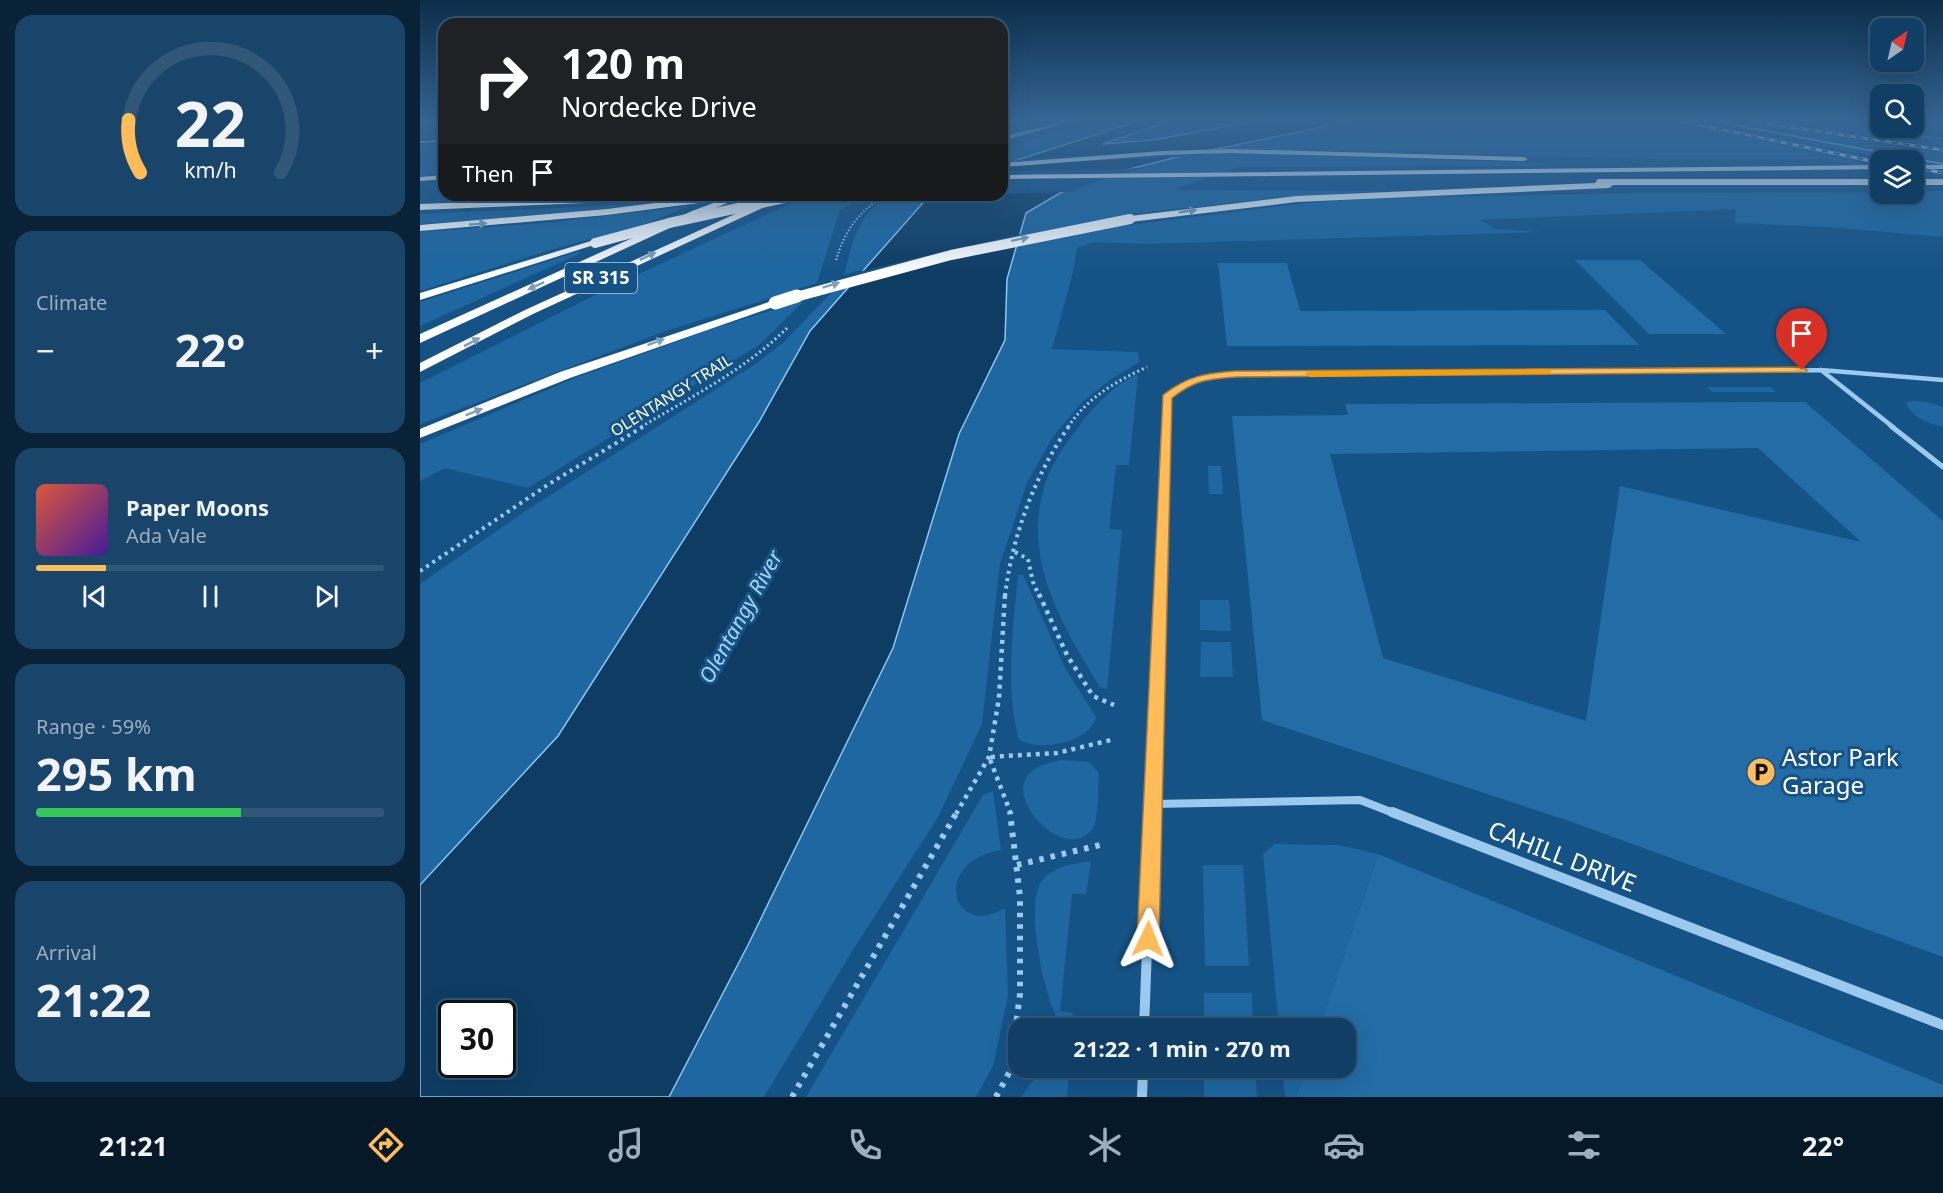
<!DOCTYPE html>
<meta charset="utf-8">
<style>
:root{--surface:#103e64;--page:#19456a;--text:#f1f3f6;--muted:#9caebf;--line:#305778;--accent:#ffbc58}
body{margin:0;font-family:"Noto Sans",sans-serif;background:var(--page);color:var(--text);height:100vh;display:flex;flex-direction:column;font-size:22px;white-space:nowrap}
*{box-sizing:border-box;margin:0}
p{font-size:20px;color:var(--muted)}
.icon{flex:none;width:33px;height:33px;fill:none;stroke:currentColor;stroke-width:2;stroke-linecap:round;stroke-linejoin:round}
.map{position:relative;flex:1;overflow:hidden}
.panel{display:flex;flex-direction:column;gap:15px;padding:15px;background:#092237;width:420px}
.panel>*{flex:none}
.guide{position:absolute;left:18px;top:18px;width:570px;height:183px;border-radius:18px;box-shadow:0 6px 24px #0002,0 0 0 2px var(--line);background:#202124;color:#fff;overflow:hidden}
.needle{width:39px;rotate:34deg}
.controls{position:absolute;left:1450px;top:18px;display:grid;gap:12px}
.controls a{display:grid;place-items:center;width:54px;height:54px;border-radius:12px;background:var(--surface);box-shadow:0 6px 24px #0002,0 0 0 2px var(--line);font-size:30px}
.speed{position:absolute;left:18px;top:1000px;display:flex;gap:12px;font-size:30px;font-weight:700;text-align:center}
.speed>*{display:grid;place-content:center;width:78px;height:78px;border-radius:50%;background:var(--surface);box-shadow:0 6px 24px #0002,0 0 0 2px var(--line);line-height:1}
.speed .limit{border:3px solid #111;border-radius:9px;background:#fff;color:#111}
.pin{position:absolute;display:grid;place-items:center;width:51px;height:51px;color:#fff;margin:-62px -26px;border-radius:50% 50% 50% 0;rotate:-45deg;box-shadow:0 0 6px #0007}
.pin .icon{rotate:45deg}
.me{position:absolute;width:66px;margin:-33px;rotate:2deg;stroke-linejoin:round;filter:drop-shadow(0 0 4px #0008)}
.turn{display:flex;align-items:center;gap:21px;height:126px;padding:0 24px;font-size:27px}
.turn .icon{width:78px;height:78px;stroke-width:2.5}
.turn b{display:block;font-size:42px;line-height:51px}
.then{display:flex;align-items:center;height:57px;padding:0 24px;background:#0003;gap:12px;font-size:22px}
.big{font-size:45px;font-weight:700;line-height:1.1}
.panel .tile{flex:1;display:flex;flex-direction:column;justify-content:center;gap:9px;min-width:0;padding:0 21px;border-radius:18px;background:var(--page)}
.panel .dial{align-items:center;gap:0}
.dial svg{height:156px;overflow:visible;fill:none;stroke:var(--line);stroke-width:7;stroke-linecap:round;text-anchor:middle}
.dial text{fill:var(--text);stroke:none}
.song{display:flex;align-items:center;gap:18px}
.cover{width:72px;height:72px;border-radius:9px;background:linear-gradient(135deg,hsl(10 70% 55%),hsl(260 70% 35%))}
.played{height:6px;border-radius:3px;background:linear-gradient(90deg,var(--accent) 20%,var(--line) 20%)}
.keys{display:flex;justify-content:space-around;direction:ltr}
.heat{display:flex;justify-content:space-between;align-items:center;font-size:33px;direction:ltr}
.charge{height:9px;border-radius:4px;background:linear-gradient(90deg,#34c759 59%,var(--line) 0)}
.trip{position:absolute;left:588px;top:1018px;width:348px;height:60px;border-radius:18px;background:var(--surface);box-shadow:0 6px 24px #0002,0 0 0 2px var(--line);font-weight:700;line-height:60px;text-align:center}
.dock{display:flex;height:96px;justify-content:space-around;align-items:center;background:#061928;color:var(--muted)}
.dock .icon{width:42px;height:42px}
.dock .selected{color:var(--accent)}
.dock b{font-size:27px;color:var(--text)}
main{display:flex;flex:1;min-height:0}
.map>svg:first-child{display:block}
</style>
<main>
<section class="panel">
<div class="tile dial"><svg viewBox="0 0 100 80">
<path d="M14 69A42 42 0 1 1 86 69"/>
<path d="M14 69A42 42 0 0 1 8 42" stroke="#ffbc58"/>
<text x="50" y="56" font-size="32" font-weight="700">22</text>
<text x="50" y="72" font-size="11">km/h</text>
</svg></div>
<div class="tile"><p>Climate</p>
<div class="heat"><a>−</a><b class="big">22°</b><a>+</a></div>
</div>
<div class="tile">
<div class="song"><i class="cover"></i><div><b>Paper Moons</b><p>Ada Vale</p></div></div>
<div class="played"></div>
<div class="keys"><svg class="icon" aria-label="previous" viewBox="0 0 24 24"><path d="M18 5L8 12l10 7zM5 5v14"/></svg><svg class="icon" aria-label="pause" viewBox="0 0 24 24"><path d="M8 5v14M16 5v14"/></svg><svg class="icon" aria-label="next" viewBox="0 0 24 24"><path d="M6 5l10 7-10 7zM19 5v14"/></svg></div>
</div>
<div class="tile"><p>Range · 59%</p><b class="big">295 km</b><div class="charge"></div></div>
<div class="tile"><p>Arrival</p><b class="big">21:22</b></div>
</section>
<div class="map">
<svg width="1523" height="1097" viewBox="0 0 1523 1097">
<rect width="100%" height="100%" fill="#155386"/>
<path fill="#1e67a0" d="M613 121H641L582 136V129Z
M677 121H718L597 160 582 161V147Z
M750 121H837L733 140 681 145Z
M932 121H1249L1461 167V172L1410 159H1238L884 149 867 155 1122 163 1126 166 818 167 753 190 959 191 862 197 704 215 702 226 887 203 956 198 1222 193 1461 192V194H1494V191H1523V237L1409 227 1315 223 1316 209 1060 220 1077 229 1122 232 725 244 675 242 657 248 652 276 632 349 718 352 719 362 691 379 661 403 632 438 607 483 580 564 562 724 518 817 431 953 344 1097H249L328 945 473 648 539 434 585 340 587 279 606 213 640 193 686 175 757 157Z
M1297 121H1318L1523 153V163Z
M1349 121H1393L1523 139V147Z
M1375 139 1523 166V170L1494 164V160H1475L1373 140Z
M0 144H24V173L0 176Z
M509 196 444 269 424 275C432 246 438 208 471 197 481 193 498 196 509 196Z
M445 197 420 210 397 283 240 333 0 424V383L193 286 380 199Z
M228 204 122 216 0 224V214Z
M270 206 225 224 133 249 0 291V232L127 223Z
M157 252 161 253 0 326V302Z
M427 289 390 331 339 422 138 736 0 885V584L107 510 337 363 364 342 412 292Z
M385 300 339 345 108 488 25 468 0 481V444L155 378 289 330Z
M718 375 709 465H696L689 529 702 530 687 689 680 687C644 628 602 561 624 488 630 465 646 443 660 425 670 410 700 379 718 375Z
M1287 387H1350L1356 392H1292Z
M1491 401 1507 402 1523 407V427C1509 423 1492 418 1486 403Z
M788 466H801L803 494H789Z
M598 575H603L645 668 676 717C670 743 620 752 599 740 585 688 593 628 598 575Z
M780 600H809L811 631 780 630Z
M781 642H811L813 677H780Z
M641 760 669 762 679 773C678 785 679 819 673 828 646 866 581 797 611 772 619 764 630 763 641 760Z
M573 791 581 850C510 862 532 940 585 908L588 996 573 1066 556 1097H386L563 795Z
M855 844 918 845 958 854 899 1029H859L843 854Z
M671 861 666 894H652L640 1011 653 1013 652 1029H642C626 1004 606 914 619 886 628 867 652 864 671 861Z
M783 865H823L829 966H785Z
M784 993H832L833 1029H784Z
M628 1068H643L649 1073 647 1097H601L614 1079Z
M784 1068H835L837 1097H784Z
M862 1068H886L876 1097H865Z"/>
<path fill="#0e3c63" stroke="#8dc7f1" stroke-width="1.5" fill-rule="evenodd" d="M718 121H750L683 144 733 140 837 121H932L757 157 686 175 640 193 606 213 587 279 585 340 539 434 473 648 328 945 249 1097H0V885L138 736 339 422 390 331 509 196 582 195V165ZM32 1014H82V1065H32Z"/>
<path fill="#155386" d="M812 149 778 156 648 162 582 168V162L630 157Z
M725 168 687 178 650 192 582 194V171Z
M603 233 600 245 527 261 423 289 438 272Z"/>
<path fill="#236ca5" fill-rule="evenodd" d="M1155 260H1220L1306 334H1229Z
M798 263H867L880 311 1185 310 1219 345 807 346Z
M1385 402 1523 521V957L1152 822 842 720 812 416 928 415 925 404ZM1338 448 1441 542 1200 486 1166 721 963 658 910 454Z
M958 854 1523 1085V1097H876L886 1068H926V1029H899Z"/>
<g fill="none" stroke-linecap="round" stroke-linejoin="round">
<path stroke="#9bcaee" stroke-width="1.5" stroke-dasharray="1.5 2" stroke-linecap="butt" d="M1502 136 1523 139
M461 198 466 195"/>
<path stroke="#9bcaee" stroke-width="2" stroke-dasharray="1.5 2" stroke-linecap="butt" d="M416 260C425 231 437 213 463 197"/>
<path stroke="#9bcaee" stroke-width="3" stroke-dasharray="2 3" stroke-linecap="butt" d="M221 427C271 397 326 369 367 328
M648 427C668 397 695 382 727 367"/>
<path stroke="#9bcaee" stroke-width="4" stroke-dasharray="3 4.5" stroke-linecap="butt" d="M595 552 608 559 613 582 619 596
M0 571 129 484 224 426
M585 596C592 536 615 475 649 426"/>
<path stroke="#9bcaee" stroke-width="4.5" stroke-dasharray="4 5" stroke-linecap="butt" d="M619 594 647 655 673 696 694 705
M536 814 569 757 579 698 585 594
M591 814 569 757 637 753 691 740"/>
<path stroke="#9bcaee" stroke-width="6" stroke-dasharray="4.5 7" stroke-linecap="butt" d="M597 865 680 845
M372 1097 537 812
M576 1097 590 1071 600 994V897L590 812"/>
<path stroke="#9bcaee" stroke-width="2" d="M1292 121 1523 164"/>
<path stroke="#9bcaee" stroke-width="4.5" d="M1401 370 1473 427
M746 427 747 398C768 381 789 376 816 374L1401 370 1523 380"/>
<path stroke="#9bcaee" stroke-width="5" d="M1471 426 1523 467
M740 596 746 426"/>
<path stroke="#9bcaee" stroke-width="8" d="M733 804 940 800 976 814
M732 814 740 594"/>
<path stroke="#9bcaee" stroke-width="10" d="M972 812 1523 1025
M724 1029 732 812
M722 1097 723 1068"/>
<path fill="#c8e3fa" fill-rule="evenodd" d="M24 140V142L0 143V141Z"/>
<path fill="#fff" fill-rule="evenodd" d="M588 121H598L582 126V122Z
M644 121H654L582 141V137Z
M810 149 1104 157 1108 159 1104 161 810 153 742 155 582 167V163L742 151Z
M1461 165V169L582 179V175Z
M1494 165H1523V169H1494Z
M24 175V179L0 181V177Z
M1178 179H1461V185H1193L1189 188 876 202 710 222 705 219 710 216 876 196 1175 183Z
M1494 179H1523V185H1494Z
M315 195H327L278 215 0 343V334L272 211Z
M217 196V200L214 201 0 210V204Z
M291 196 294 197V201L187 215 0 231V225L187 209Z
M348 199 352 202 351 204 113 314 0 372V363L105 310Z
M171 241 180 243 0 300V293Z
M355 300 361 303 359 305 150 378 0 438V429L140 372Z"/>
<g stroke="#fff" stroke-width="3">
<path id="rail" d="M1261 121 1461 163
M1329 121 1523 150
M1494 167 1523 173"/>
</g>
<use href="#rail" stroke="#155386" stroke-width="2" stroke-dasharray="6" stroke-linecap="butt"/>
<path stroke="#fff" stroke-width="8" d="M363 198 377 195"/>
<path stroke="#fff" stroke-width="10" d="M175 243 249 223 369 197
M372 298 531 255 710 219"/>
<path stroke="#fff" stroke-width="13" d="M355 303 377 296"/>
</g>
<defs><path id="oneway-solid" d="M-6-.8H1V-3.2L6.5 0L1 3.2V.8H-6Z" transform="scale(1.5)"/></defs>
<g fill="#7ea0bc">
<use href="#oneway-solid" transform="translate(768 211) rotate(-8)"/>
<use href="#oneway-solid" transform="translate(58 224) rotate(-4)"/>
<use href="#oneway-solid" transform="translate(600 239) rotate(-12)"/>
<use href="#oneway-solid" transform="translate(228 256) rotate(-25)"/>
<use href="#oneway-solid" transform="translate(411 285) rotate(-17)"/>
<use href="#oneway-solid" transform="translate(116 286) rotate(155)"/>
<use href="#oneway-solid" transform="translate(52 342) rotate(-27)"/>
<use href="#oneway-solid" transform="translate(236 342) rotate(-20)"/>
<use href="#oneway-solid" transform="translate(54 412) rotate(-22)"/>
</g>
<linearGradient id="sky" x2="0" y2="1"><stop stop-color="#0c2e4a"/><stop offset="0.44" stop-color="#356695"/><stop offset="1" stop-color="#356695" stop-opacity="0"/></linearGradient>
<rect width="1523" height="274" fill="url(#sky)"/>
<path fill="#ffbc58" stroke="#a67a39" stroke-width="1.5" d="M1382 367 1387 370 1386 372 816 377C787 379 775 380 752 398L739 939 735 946 728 949 720 946 717 939 743 395C767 376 786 373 816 371Z"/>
<path fill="#f59e0b" d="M1127 369 1131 370V374L890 377 885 374 890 371Z"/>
<defs>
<g id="parking-disc" transform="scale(1.5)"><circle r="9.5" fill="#ffbc58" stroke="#155386"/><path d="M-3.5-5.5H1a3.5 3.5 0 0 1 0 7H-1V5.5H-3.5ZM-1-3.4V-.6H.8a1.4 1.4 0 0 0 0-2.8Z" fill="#111"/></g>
</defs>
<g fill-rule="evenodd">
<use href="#parking-disc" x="1341" y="772"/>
</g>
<g text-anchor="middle" stroke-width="6" stroke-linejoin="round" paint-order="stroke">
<g font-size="16" fill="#fff" stroke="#155386">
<text transform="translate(251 395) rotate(-32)" y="6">OLENTANGY TRAIL</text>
</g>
<rect fill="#155386" stroke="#b9cbdb" stroke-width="1.5" x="145" y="263" width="72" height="30" rx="4.5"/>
<g font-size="18" font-weight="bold" fill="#fff">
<text x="181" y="284">SR 315</text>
</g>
<g font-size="21" font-style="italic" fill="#a6d3f6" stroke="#155386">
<text transform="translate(321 617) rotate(-61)" y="7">Olentangy River</text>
</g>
<g font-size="24" fill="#fff" stroke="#155386" text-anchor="start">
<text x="1362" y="766">Astor Park<tspan x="1362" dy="28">Garage</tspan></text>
</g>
<g font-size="24" fill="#fff" stroke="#155386">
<text transform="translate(1142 857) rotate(21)" y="8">CAHILL DRIVE</text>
</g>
</g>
</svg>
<div class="controls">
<a><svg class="needle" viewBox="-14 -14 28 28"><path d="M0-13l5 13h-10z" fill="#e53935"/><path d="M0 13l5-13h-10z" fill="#9caebf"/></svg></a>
<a><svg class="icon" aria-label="search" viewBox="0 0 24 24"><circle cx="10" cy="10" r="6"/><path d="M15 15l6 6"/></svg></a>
<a><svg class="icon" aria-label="layers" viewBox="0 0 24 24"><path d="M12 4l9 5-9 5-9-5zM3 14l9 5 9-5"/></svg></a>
</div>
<div class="speed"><div class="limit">30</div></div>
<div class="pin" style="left:1382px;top:370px;background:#d93025"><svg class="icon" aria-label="arrive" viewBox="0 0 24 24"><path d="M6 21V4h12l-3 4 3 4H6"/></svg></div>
<svg class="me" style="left:728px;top:939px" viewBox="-20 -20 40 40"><path d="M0-17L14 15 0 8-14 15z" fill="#ffbc58" stroke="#fff" stroke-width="4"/></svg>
<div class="trip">21:22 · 1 min · 270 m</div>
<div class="guide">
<div class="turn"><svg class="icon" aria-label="right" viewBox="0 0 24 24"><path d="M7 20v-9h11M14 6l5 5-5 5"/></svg><div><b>120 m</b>Nordecke Drive</div></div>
<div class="then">Then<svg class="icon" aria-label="arrive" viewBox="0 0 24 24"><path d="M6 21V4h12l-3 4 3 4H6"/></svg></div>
</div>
</div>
</main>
<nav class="dock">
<b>21:21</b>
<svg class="icon selected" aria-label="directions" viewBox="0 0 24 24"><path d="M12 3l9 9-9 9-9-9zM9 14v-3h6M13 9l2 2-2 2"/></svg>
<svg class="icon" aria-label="music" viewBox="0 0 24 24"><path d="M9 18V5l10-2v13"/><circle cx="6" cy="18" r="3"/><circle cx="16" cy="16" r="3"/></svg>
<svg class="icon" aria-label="phone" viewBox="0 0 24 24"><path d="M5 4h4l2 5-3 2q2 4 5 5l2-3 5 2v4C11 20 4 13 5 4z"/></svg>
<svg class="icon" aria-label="climate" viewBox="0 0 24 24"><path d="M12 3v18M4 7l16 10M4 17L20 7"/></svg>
<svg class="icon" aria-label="car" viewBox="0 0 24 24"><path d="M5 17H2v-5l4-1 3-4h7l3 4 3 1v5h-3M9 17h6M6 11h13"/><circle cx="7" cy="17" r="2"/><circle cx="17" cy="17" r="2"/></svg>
<svg class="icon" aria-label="filters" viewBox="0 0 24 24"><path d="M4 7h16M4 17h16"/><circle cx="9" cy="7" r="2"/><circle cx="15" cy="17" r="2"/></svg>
<b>22°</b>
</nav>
